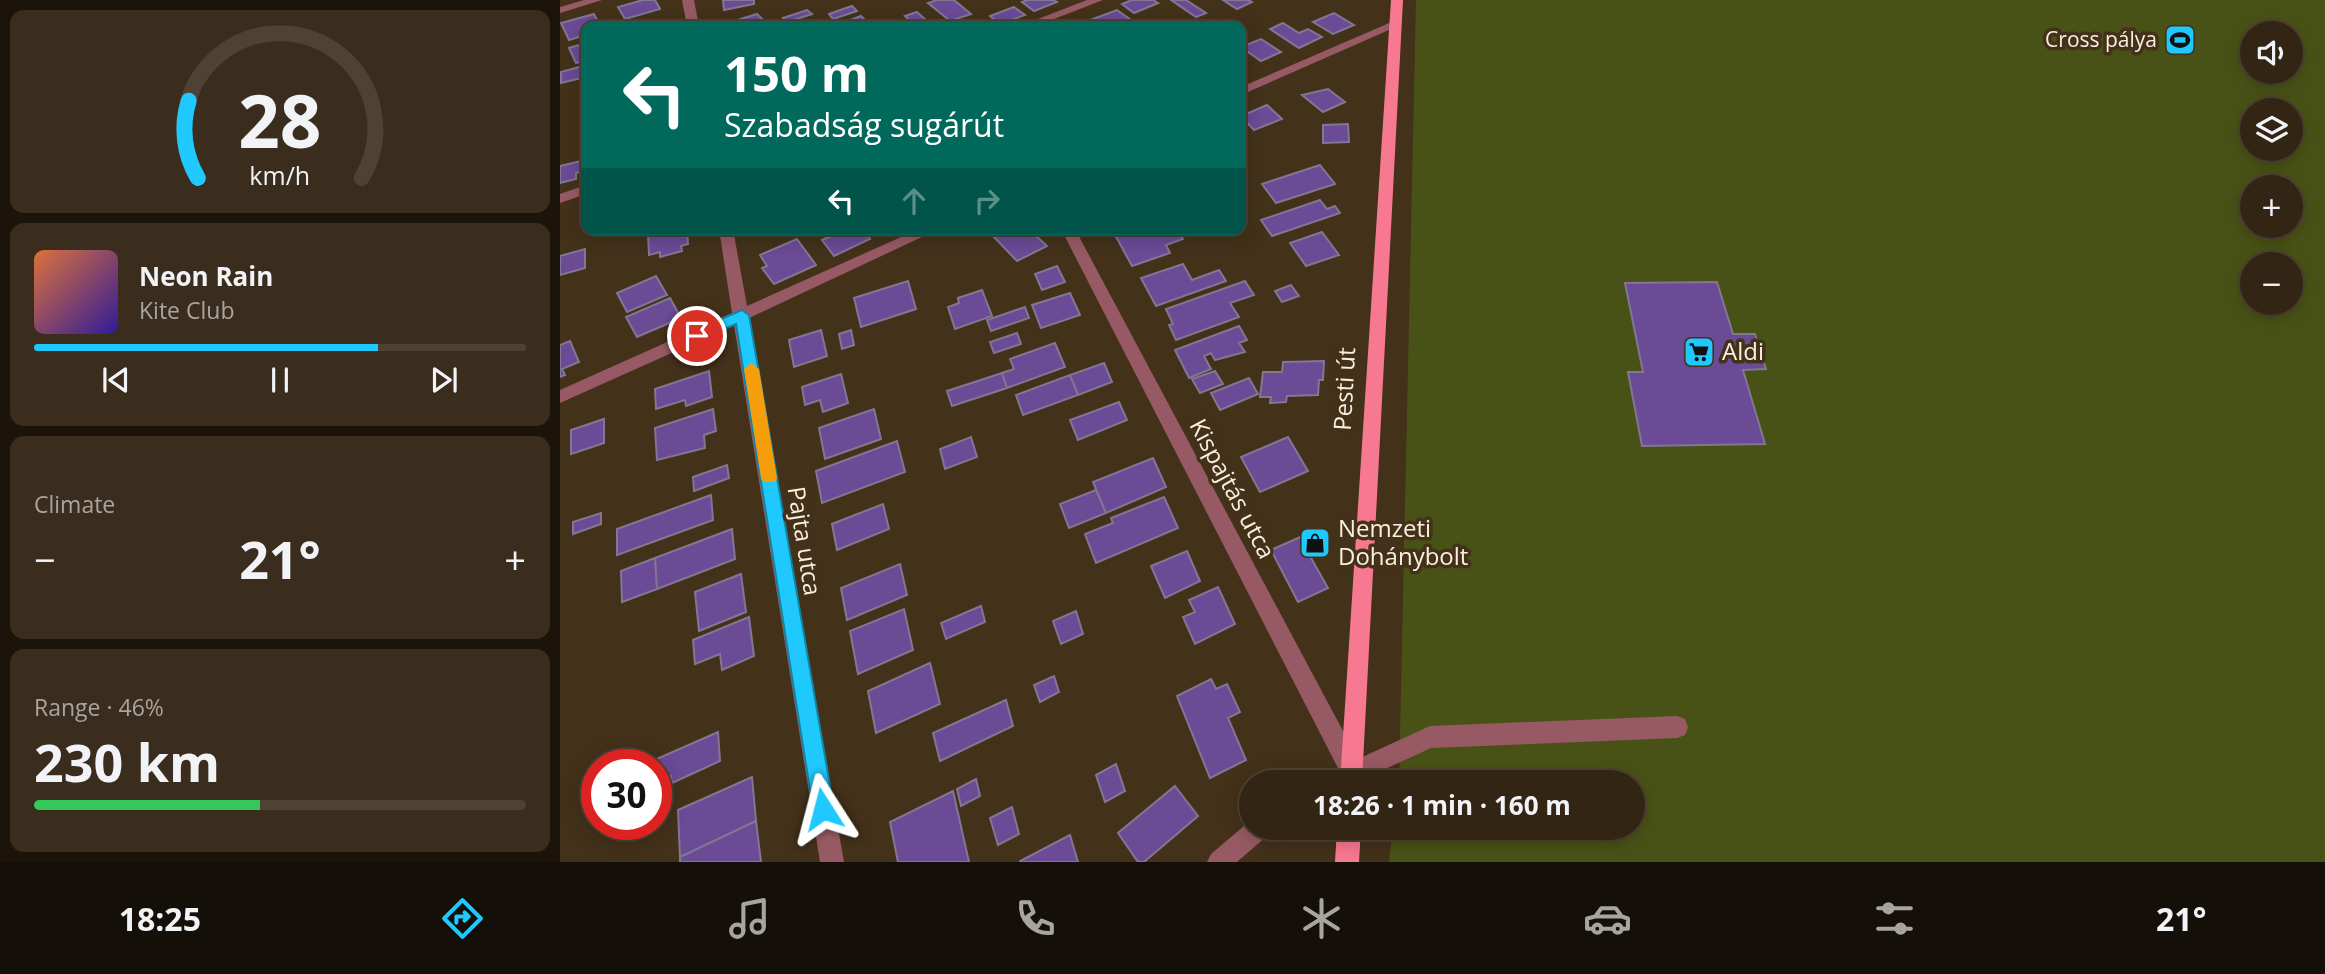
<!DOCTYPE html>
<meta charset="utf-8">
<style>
:root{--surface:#322514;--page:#3a2d1d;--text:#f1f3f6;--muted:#a8a5a0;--line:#4d4234;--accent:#20c9fd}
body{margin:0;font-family:"Open Sans",sans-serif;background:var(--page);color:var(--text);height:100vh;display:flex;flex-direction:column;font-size:26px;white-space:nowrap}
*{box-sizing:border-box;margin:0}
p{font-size:23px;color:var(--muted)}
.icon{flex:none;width:38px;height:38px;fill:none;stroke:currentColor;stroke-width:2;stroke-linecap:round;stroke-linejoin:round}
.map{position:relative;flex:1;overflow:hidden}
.sheet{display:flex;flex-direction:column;gap:10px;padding:10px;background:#1c140b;width:560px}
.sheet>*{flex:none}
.top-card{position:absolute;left:21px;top:21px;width:665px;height:214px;border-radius:14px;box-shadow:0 4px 18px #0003,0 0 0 2px var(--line);background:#00695c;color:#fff;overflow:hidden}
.buttons{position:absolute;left:1680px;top:21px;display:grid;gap:14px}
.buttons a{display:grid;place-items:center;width:63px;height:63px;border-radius:50%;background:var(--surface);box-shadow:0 4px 18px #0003,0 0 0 2px var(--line);font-size:35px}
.speed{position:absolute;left:21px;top:749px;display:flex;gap:14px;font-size:35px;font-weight:700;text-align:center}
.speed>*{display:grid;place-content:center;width:91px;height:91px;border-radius:50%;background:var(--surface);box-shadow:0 4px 18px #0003,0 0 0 2px var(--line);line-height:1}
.speed .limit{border:10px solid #d22;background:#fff;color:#111}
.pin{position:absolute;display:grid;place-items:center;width:60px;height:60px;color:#fff;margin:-30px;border:4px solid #fff;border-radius:50%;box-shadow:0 2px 7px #0007}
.me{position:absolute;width:77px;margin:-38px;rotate:351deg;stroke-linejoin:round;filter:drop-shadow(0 0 5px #0008)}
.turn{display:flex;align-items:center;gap:24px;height:147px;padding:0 28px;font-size:32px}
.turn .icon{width:91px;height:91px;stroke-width:2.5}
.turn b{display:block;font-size:49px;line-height:60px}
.lanes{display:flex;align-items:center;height:66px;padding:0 28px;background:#0003;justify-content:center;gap:35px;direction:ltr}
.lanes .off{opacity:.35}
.big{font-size:52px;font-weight:700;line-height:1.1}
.sheet .card{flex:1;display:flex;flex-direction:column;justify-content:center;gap:10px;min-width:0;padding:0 24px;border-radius:14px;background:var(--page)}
.sheet .dial{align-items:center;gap:0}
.dial svg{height:182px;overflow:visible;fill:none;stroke:var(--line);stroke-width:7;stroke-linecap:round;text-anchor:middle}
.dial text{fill:var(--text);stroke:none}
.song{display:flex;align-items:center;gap:21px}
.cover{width:84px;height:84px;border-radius:10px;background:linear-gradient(135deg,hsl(20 70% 55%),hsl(250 70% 35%))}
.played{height:7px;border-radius:4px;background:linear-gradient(90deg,var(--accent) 70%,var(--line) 70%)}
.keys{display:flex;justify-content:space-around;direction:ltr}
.heat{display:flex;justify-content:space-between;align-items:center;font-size:38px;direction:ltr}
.charge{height:10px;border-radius:5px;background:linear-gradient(90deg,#34c759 46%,var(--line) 0)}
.trip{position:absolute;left:679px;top:770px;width:406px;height:70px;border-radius:35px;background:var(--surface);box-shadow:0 4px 18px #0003,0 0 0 2px var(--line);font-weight:700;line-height:70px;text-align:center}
.menu{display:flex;height:112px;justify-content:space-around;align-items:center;background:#140f08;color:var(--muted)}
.menu .icon{width:49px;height:49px}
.menu .current{color:var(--accent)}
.menu b{font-size:32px;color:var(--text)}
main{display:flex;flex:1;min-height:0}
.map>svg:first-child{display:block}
</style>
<main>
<section class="sheet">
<div class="card dial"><svg viewBox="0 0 100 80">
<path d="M14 69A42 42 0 1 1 86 69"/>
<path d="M14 69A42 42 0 0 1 10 35" stroke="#20c9fd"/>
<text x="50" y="56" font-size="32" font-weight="700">28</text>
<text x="50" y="72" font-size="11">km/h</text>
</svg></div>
<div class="card">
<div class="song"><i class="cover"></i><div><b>Neon Rain</b><p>Kite Club</p></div></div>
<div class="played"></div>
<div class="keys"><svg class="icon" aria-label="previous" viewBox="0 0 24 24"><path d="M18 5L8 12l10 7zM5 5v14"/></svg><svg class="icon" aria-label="pause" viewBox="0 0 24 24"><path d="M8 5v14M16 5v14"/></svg><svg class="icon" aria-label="next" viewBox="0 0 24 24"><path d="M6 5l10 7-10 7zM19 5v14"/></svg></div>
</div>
<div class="card"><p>Climate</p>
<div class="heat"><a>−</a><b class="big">21°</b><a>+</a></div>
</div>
<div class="card"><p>Range · 46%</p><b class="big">230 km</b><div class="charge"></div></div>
</section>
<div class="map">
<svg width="1765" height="862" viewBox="0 0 1765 862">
<rect width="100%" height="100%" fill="#43311a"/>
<path fill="#495216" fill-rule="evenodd" d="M856 0H1765V862H829L833 828H1073V782H839ZM1692 33H1731V72H1692ZM1692 110H1731V149H1692ZM1692 187H1731V226H1692ZM1692 264H1731V303H1692Z"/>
<path fill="#6b4a96" stroke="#817793" stroke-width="2" d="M83 0H95L100 9 65 19 58 7Z
M163 0H194V4L164 10Z
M377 0H394L411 14 390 21 368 3Z
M467 0H493L497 2 474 11 462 2Z
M572 0H593L598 3 574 13 562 4Z
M611 0H626L646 13 636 17Z
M663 0H688L692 2 677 9Z
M292 6 297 11 273 19 269 14Z
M454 7 465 15 440 24 430 16Z
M247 10 252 14 227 22 223 18Z
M557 10 571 20 555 26H538L530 20Z
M357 12 367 21 354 25 345 16Z
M774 13 794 25 773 34 753 22Z
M34 14 40 26H26V35L9 40 1 23Z
M197 14 208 25 171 26 168 23Z
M301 16 307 22 294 26 280 24Z
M723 23 739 33 748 29 762 37 739 48 710 29Z
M701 39 721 52 701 61 681 47Z
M26 43V52L24 53 26 60 16 63 9 48Z
M26 65V77L1 83V72Z
M768 89 785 102 763 112 742 95Z
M707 105 722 119 694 130 681 116Z
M788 124 789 142 763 143V125Z
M21 161V172L16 173V179L0 183V166Z
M760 165 775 184 716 203 702 184Z
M760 200 767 209 775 206 780 213 712 236 701 220Z
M105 229H127L128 244 121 246 122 251 100 257V252L89 255 88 234Z
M288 229H302L310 239 274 256 262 240Z
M441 229H483L475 235 487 246 457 261 431 234Z
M564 229H617L623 239 606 245 610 253 572 266 554 233Z
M762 232 779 255 746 266 730 243Z
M237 239 256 265 214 284 202 268 207 266 200 255Z
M25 249V268L0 275V256Z
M623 264 632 280 659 270 666 281 596 306 581 278Z
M497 266 505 282 482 290 475 274Z
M96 276 107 295 67 312 57 293Z
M348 281 356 309 301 327 294 298Z
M685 281 694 295 670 303 679 317 616 340 609 325 613 324 606 309Z
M1157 282 1173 334H1195L1206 369 1183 370 1205 444 1082 446 1068 372H1083L1065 283Z
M731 285 739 296 722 302 715 291Z
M422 290 432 316 395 329 388 307 399 303 398 298Z
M510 293 520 315 481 328 472 305Z
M110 298 121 318 77 337 66 317Z
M465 307 469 318 431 331 427 320Z
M679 326 687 340 679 343 685 352 655 360 651 353 644 356 651 369 629 378 615 350Z
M261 330 267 356 234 367 229 340Z
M291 330 294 345 282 349 279 334Z
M457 333 461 344 434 353 430 342Z
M10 341 19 362 2 369 5 375 0 377V345Z
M495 343 505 367 447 388 442 373 454 369 450 359Z
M764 361 763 380H759L758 395 727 396 726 402 710 403 711 397H700L703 372H722L723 362Z
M544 363 552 382 518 395 510 375Z
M149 371 152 397 126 406 125 400 96 409 95 389Z
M655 371 663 384 640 393 632 379Z
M442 373 447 388 392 406 387 391Z
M281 374 288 403 263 412 260 400 245 405 242 387Z
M510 375 518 395 463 415 456 395Z
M689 378 698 394 660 410 651 393Z
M559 402 567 420 518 440 510 420Z
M153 409 156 431 144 435 145 448 97 460 95 428Z
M314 409 321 439 265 459 259 428Z
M44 419V443L11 454V430Z
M411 437 417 457 385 469 380 449Z
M728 437 748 471 700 492 681 457Z
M337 441 345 472 262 503 256 471Z
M593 458 606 487 546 513 533 482Z
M167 465 169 478 134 491 133 477Z
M536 490 546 513 509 528 500 504Z
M151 495 153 520 57 555V529Z
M604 497 618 528 536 563 525 534 553 523 551 518Z
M323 504 329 529 277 550 272 524Z
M41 513V524L13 534V522Z
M172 529 175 559 97 589 95 558Z
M756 530 768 550 751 558 768 588 738 602 711 550Z
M627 551 640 581 605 598 591 566Z
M95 558 97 589 62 602 61 571Z
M340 564 347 595 287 620 281 588Z
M181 574 186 612 139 631 135 592Z
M658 587 675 624 635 644 623 617 635 612 629 600Z
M421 606 425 622 386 639 381 623Z
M344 609 353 650 298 674 290 631Z
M516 611 523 634 501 644 493 621Z
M189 617 194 656 162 670 160 654 135 664 133 640Z
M370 663 380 704 316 733 308 691Z
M494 676 499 692 480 702 474 685Z
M651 679 656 689 667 684 680 712 668 718 686 760 650 778 617 696Z
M446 700 453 726 380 761 373 733Z
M158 732 160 761 112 783 111 776 96 783V765H83Z
M556 764 565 791 545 802 536 775Z
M192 777 196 821 120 857 118 810Z
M416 779 420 796 401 806 397 789Z
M615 786 638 816 584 862H578L558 833Z
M393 791 409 862H338L330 822Z
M452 807 459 834 438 845 430 818Z
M196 821 201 862H120V857Z
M510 835 518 862H460V861Z"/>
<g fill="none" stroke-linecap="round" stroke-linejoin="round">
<path fill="#975a64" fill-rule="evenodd" d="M24 0H42L0 13V7Z
M122 0H134L139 26H127Z
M527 0H543L476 26H460Z
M834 21 840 24 838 26 681 95V87Z
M26 185V194L0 203V194Z
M159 229H173L187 306 359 229H379L189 318 284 862H260L174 325 0 403V390L172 313Z
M501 229H515L798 759 870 726 1117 716 1125 719 1128 727 1125 735 1117 738 871 748 797 782H761L764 774 778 768Z
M691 820V828H711L707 836 677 862H647L651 854Z"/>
<path fill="#f77991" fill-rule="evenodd" d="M831 0H843L802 782H780Z
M777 828H801L799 862H775Z"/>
</g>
<path fill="#20c9fd" stroke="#1583a4" stroke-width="2" d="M182 310 189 315 274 809 271 816 263 819 256 816 253 809 176 324 137 341 129 336 131 332Z"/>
<path fill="#f59e0b" d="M191 363 199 369 217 478 215 482H203L201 478 184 369Z"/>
<defs>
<g id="stadium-square" transform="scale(1.575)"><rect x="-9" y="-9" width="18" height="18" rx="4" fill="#20c9fd" stroke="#43311a"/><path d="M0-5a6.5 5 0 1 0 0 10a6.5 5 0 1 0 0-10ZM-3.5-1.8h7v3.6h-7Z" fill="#111"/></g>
<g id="supermarket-square" transform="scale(1.575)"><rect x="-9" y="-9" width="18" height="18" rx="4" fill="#20c9fd" stroke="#43311a"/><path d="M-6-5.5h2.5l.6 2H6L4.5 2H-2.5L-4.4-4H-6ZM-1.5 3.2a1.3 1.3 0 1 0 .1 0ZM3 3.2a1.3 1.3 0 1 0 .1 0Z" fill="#111"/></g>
<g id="shop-square" transform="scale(1.575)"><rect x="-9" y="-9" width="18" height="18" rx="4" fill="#20c9fd" stroke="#43311a"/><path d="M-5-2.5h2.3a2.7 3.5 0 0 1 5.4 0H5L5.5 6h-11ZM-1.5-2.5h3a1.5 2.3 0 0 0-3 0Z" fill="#111"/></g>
</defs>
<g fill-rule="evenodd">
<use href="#stadium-square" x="1620" y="40"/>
<use href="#supermarket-square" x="1139" y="352"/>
<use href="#shop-square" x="755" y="543"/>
</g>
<g text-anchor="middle" stroke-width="7" stroke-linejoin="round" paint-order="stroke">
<g font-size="21" fill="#faeee1" stroke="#43311a" text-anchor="end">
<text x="1597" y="47">Cross pálya</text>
</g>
<g font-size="24" fill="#faeee1" stroke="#43311a" text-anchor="start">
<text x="1162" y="360">Aldi</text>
<text x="778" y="537">Nemzeti<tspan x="778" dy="28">Dohánybolt</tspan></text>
</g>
<g font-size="24" fill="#faeee1" stroke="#43311a">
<text transform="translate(785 389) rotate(-87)" y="8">Pesti út</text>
<text transform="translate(672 489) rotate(62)" y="8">Kispajtás utca</text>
<text transform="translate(244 541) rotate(81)" y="8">Pajta utca</text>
</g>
</g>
</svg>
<div class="buttons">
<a><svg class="icon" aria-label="sound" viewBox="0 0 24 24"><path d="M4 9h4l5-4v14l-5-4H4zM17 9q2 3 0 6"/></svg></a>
<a><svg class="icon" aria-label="layers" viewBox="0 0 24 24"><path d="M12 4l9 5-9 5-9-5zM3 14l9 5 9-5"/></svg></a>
<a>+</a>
<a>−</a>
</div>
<div class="speed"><div class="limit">30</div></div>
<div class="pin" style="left:137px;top:336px;background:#d93025"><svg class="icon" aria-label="arrive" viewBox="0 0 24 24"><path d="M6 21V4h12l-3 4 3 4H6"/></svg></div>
<svg class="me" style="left:263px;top:809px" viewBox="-20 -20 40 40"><path d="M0-17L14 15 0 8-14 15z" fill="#20c9fd" stroke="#fff" stroke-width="4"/></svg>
<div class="trip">18:26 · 1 min · 160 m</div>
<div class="top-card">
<div class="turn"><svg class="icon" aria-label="left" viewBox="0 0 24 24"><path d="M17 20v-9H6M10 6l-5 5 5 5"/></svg><div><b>150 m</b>Szabadság sugárút</div></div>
<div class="lanes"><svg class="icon" aria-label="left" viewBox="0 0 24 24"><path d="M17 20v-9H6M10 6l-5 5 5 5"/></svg><svg class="icon off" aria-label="ahead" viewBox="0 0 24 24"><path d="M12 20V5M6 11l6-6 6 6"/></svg><svg class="icon off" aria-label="right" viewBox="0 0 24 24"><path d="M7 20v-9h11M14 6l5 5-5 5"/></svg></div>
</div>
</div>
</main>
<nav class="menu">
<b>18:25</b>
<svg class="icon current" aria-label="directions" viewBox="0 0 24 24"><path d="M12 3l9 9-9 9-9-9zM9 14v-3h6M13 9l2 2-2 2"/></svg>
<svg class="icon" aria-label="music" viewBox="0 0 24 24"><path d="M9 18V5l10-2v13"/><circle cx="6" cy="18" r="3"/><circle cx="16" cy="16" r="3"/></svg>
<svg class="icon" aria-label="phone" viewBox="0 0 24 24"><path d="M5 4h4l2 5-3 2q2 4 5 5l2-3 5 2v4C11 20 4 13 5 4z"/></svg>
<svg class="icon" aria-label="climate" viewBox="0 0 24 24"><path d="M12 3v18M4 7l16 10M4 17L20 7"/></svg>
<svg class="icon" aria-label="car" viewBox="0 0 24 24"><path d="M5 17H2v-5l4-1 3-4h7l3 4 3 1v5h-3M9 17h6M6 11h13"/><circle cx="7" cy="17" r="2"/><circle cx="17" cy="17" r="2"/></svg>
<svg class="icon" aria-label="filters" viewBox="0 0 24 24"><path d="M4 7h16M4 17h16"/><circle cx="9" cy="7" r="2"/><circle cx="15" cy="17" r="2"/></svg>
<b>21°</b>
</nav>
